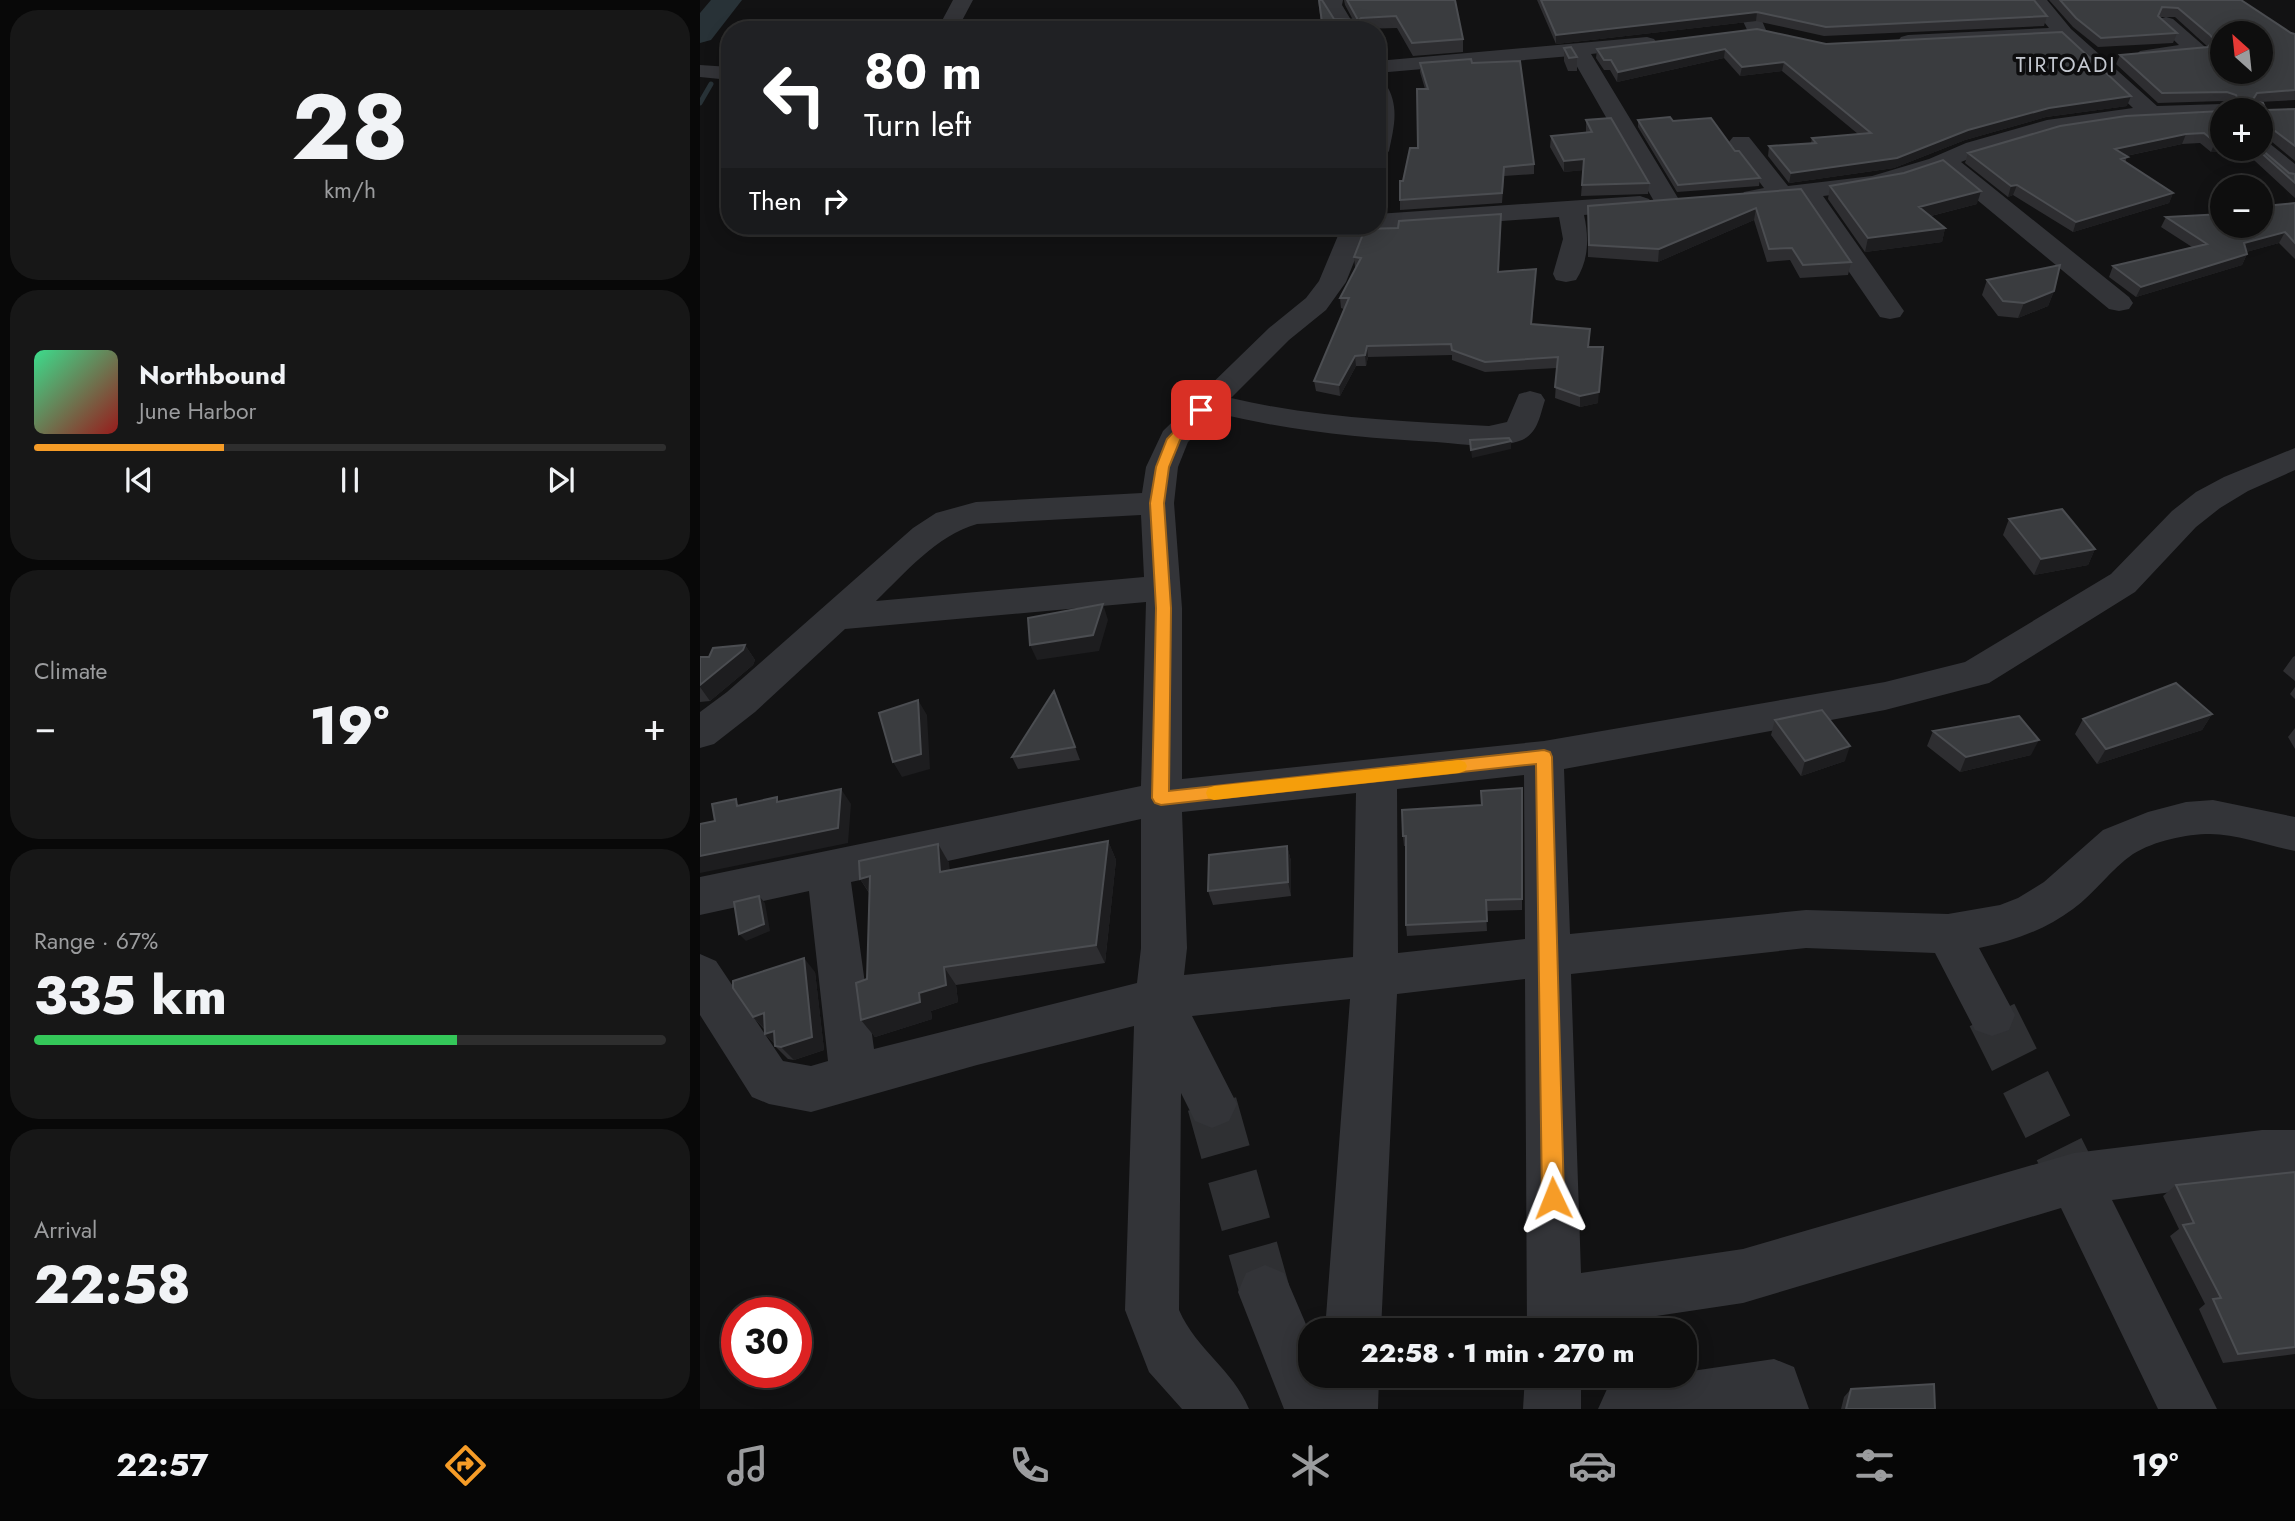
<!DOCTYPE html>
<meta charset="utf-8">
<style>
:root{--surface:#0e0e0e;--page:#171717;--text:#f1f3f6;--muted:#9b9c9e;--line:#2e2e2e;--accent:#f69c27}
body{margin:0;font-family:Jost,sans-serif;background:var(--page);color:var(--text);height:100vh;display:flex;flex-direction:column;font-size:26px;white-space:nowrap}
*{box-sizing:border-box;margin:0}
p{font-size:23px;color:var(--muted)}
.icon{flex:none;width:38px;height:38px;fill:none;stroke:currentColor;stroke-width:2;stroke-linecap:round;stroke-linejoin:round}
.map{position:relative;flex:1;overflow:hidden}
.side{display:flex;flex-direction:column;gap:10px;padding:10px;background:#080808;width:700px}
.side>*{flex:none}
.guide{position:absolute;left:21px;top:21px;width:665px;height:214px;border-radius:28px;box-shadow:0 4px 18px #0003,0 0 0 2px var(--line);background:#202124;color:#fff;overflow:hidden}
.needle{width:46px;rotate:333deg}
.tools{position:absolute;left:1510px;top:21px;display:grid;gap:14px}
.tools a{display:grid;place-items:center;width:63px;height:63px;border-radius:50%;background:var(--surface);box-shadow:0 4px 18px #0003,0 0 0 2px var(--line);font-size:35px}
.speed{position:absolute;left:21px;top:1297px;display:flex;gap:14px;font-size:35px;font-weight:700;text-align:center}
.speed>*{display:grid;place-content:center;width:91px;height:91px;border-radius:50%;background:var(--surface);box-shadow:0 4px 18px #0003,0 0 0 2px var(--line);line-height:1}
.speed .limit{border:10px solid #d22;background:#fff;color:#111}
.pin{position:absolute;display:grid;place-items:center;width:60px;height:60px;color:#fff;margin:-30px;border-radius:14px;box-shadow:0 4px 10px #0006}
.me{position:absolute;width:77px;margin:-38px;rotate:358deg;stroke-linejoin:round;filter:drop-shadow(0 0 5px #0008)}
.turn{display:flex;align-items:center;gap:24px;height:147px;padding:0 28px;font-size:32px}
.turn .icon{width:91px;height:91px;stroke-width:2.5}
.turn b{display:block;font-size:49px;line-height:60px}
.then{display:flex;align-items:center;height:66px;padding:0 28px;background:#0003;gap:14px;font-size:26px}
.big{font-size:52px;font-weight:800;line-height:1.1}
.side .widget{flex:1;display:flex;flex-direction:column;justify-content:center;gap:10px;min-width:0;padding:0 24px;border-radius:28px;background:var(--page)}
.side .dial{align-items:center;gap:0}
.dial b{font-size:91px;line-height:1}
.song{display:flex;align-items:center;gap:21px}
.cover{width:84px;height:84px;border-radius:10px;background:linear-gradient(135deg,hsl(150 70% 55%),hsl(0 70% 35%))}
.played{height:7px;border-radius:4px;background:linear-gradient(90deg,var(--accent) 30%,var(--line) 30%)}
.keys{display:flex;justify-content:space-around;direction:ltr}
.heat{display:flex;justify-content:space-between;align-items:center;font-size:38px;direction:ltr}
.charge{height:10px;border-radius:5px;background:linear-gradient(90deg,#34c759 67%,var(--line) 0)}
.trip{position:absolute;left:598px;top:1318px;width:399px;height:70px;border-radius:28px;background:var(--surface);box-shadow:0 4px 18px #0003,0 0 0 2px var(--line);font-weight:800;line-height:70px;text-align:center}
.tabs{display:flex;height:112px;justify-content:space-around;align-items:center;background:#060606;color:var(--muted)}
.tabs .icon{width:49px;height:49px}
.tabs .current{color:var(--accent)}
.tabs b{font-size:32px;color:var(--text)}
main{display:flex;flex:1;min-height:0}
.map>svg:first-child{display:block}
</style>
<main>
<section class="side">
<div class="widget dial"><b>28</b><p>km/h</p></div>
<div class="widget">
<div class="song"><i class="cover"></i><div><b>Northbound</b><p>June Harbor</p></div></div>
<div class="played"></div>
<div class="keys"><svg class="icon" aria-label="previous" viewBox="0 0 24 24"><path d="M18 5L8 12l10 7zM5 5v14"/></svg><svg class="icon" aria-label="pause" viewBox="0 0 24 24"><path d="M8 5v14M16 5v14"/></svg><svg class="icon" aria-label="next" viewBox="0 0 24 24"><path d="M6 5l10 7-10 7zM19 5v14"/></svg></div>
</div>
<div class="widget"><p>Climate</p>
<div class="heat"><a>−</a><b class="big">19°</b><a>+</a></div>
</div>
<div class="widget"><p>Range · 67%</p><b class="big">335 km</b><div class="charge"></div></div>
<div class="widget"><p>Arrival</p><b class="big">22:58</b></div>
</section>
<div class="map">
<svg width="1595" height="1409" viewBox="0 0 1595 1409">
<rect width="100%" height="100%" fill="#121213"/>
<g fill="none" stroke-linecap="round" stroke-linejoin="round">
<path stroke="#283237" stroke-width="5" d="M0 103 11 84"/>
<path fill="#283237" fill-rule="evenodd" d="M11 0H42L11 40 0 43V13Z"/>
<path stroke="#2f3033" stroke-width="50" stroke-dasharray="50 25" stroke-linecap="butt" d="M1292 1015 1374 1179
M512 1104 565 1292"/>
<path fill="#333438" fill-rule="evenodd" d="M253 0H273L257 30H237Z
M623 0H643L642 5 657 30H637L622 5Z
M1033 0H1053L1066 30 1063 34H1049Z
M1326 0H1347L1371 29 1457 106 1522 104 1530 106 1533 110H1522V118C1433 120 1343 126 1261 162L1429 297 1433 303 1429 309 1419 311 1409 309 1241 170 1174 190 1123 196 1204 311 1200 317 1190 319 1180 317 1099 199 1053 204 1044 202 1041 197 1044 192 1064 188 1029 142 1033 137H1049L1088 186 1172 176 1229 159 1266 143 1347 120 1433 108 1360 39 1208 47 1201 45 1198 41 1201 37 1208 35 1349 28Z
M1466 17 1473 19 1504 46 1507 50 1504 54 1447 61 1440 59 1436 55 1440 51 1479 45 1456 23 1459 19Z
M947 37 954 39 957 43 954 47 891 54 981 203 977 208 968 211 959 208 955 203 871 56 677 73V61Z
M0 65 30 67V80L0 77Z
M677 81 685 83C700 105 694 127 689 151L685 156 677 158Z
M1561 141 1569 143 1595 164V183L1586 181 1553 153 1550 149H1561Z
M940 196 949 199 953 204 949 209 884 215C889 237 889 260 876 280L866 282 856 280 853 274 863 239 859 217 677 230 668 227 646 282 626 310 589 340 531 398C616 418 702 421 789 426L807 422 819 394 830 391 841 394 845 400C840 415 838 433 822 440 795 450 763 444 736 442 661 438 590 431 517 413L488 442 478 467 474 503 482 608V779L844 741 1185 682 1265 662 1411 574 1472 511 1496 492 1524 477 1595 448V470L1548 491 1520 508 1496 527 1435 592 1289 683 1185 710 864 769 870 934 1106 910 1248 914 1300 905 1318 898 1344 882 1403 830 1448 812 1486 802 1513 800 1595 817V851C1568 846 1538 834 1510 834 1486 834 1454 841 1433 854 1411 869 1395 893 1373 909 1345 930 1313 941 1279 948L1315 1015 1309 1030 1292 1036 1275 1030 1235 953 1106 948 871 974 881 1273 1043 1249 1374 1153 1562 1130H1595V1180H1562L1412 1200 1517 1409H1458L1361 1208 1043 1303 883 1327V1330H827L825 979 697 994 681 1330H625L650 999 492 1016 537 1104 529 1121 512 1128 495 1121 481 1093 479 1310C497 1351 532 1368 549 1409H482L449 1372 425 1310 434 1026 277 1065 111 1112 69 1104 52 1097 0 1015V954L16 961 83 1061 111 1066 128 1061 109 891 0 915V877L441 786 446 602 145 629 55 712 14 744 0 748V712L27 692 213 528 236 513 276 502 442 493 446 467 463 431 569 328 606 298 619 281 642 226H677V214ZM441 515 444 577 176 601C206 572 236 536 277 524ZM824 775 825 939 698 953 697 789ZM656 793 653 957 484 975 487 948 482 812ZM441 819V948L437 983 174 1049 151 882Z
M565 1265 584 1273 611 1336V1376H679L678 1409H584L538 1292 546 1273Z
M1074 1359 1094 1367 1109 1409H898L907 1389C933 1378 957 1376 985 1376V1372Z
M825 1376H881V1409H823Z"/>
</g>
<path fill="#2e2e31" d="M618 0H622L634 19 653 20 645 5 644 0H755L763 39V52L713 56 697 28 622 30Z
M837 0H1334L1347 16 1344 26 1124 36 1056 21 856 44Z
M1349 0H1541L1591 33 1595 34V100L1559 102 1566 110 1595 109V161L1571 141 1562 139 1561 141V110H1526L1529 103 1523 101 1458 103 1416 64 1420 55 1508 47 1475 17H1459L1477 33 1473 43 1398 47 1373 27Z
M1126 44 1427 106 1346 117 1265 140 1194 168 1089 183 1068 156 1069 146 1111 143 1112 138 1158 134 1082 71 1040 76 1024 58 917 82 910 70H904L896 58 897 49Z
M864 48 877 57V71H868L864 61Z
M720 63H772L834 164V174L804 176 802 203 700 210V200L703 181 718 148 725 89 720 72Z
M1522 111V149H1539L1511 152 1500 143 1482 144 1426 156V162L1473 193 1469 203 1373 232 1313 195 1308 197 1265 163 1268 153Z
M886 120 949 183 948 194 881 196 883 170 864 172 850 147 851 136 886 132Z
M938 120 973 121 1035 151 1060 178 1059 186 977 192 938 127Z
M1542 149H1561L1589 173 1595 174V198Z
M1130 186 1277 204 1231 216 1245 228 1242 242 1165 252 1128 199Z
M1101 189 1151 262 1148 275 1100 278 1090 260 1067 262 1054 220 958 262 888 257V206Z
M1595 203V259L1579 243 1546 252 1547 254 1542 265 1436 297 1409 277 1413 266 1492 247 1461 227 1466 217 1522 226Z
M801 224 798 271 836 269 832 324 889 347 898 403 880 407 855 398 857 368 785 372 752 360V355L668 357 666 366H656L640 396 616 391 614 381 644 309 641 308 640 298 656 268 655 267 654 257Z
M1287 280 1354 291 1348 306 1318 318 1298 316 1282 295Z
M1309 519 1395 549 1388 565 1334 575 1303 535Z
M45 645 55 660 53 665 10 701 0 702V657H9Z
M1595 656V681L1583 671 1593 657Z
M1595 687V699L1590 694Z
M354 691 380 760 318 769 312 757Z
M1512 714 1502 730 1397 764 1375 734 1383 719Z
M1075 720 1145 761 1101 776 1071 735Z
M1595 728V749L1588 737Z
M1233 731 1331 755 1260 772 1227 746Z
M781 791 822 899V910L786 911 787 931 707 936 706 925V846H704L703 836 782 805Z
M408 841 416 860 405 963 256 985 258 1002 231 1011 232 1019 175 1037 161 1020 167 979 169 893 160 879 238 844 249 863V870Z
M587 846 591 861V896L513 905 508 891Z
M115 972 124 1050 94 1060 88 1059 75 1046V1044L65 1034V1030L53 1017Z
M1595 1172V1354L1523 1363 1499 1309 1505 1304 1470 1236 1479 1229 1463 1196 1476 1185Z
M1151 1389 1235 1409H1141L1144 1397Z"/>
<path fill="#1d1d1f" d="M1057 12 1056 21 856 44V35Z
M661 18 662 30H649Z
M1025 49 1024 58 917 82 918 72Z
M1084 62 1082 71 1040 76 1042 67Z
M1431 96 1427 106 1346 117 1265 140 1194 168 1089 183 1091 173 1268 130 1349 108Z
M1486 134 1482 144 1411 159 1415 149Z
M1522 141V149H1539L1511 152 1515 142Z
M884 159V170L864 172V161Z
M1317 185 1313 195 1308 197 1311 186Z
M1281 191 1277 204 1215 220 1219 207Z
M1473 193 1469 203 1373 232 1376 222Z
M1056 208 1054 220 958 262 959 249Z
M1245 228 1242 242 1165 252 1168 238Z
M1585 232 1579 243 1539 254 1544 243Z
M1547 254 1542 265 1436 297 1441 287Z
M1354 291 1348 306 1318 318 1324 303Z
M667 346 668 357 666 366 665 355Z
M655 356 656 366 640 396 639 385Z
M902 357 898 403 880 407V396Z
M811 441V449L772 458 771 450Z
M1395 549 1388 565 1334 575 1341 559Z
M403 604 408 620 399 651 337 660 330 645Z
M45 645 55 660 53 665 10 701 0 687V685Z
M218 700 227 715 230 769 202 777 193 762Z
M1512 714 1502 730 1397 764 1406 749Z
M1339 740 1331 755 1260 772 1266 757Z
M1150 746 1145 761 1101 776 1105 761Z
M141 789 151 804 148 843 0 873V856Z
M408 841 416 860 405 963 396 945Z
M238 844 249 863 252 891 240 872Z
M587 846 591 861V896L588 882Z
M170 876 173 898 160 879Z
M59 896 65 903 70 931 46 941 39 934Z
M104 958 115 972 124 1050 94 1060 81 1047Z
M244 967 256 985 258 1002 231 1011 232 1019 175 1037 161 1020 219 993Z
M64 1013 66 1030 53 1017Z
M74 1031 78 1047 65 1034Z"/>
<path fill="#3a3c3f" stroke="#4b4d51" stroke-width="2" fill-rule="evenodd" d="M619 0H622L634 19 658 20 647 0H755L763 39 712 43 696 16 661 18 649 30H623Z
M841 0H1334L1347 16 1126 27 1057 12 856 35Z
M1360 0H1541L1591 33 1595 34V90L1557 93 1552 101 1563 103 1566 110 1595 109V146L1575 131 1564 129 1563 136H1561V110H1527L1529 103 1539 102 1536 95 1527 92 1462 93 1420 55 1508 47 1514 40 1510 35 1478 8 1462 7 1458 16 1477 33 1401 38 1376 18ZM1522 33H1561V72H1522Z
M1057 29 1126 44 1362 32 1431 96 1349 108 1268 130 1197 158 1091 173 1069 146 1116 143 1112 138 1171 133 1084 62 1042 67 1025 49 918 72 911 60H904L897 49Z
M871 47 877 57 869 58 864 48Z
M771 59 772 63 820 61 834 164 804 167 802 193 700 200V181H703L710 148H718L717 89H728L720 63Z
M1522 111V141L1515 142 1504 133 1486 134 1415 149 1428 157 1421 159 1473 193 1376 222 1317 185 1311 186 1268 153 1360 126 1426 116Z
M970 117 973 121 1011 118 1035 151H1039L1060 178 978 185 938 120Z
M911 118 949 183 882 185 884 159 864 161 851 136 892 132 886 120Z
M1557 149H1561L1589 173 1595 174V183Z
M1243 160 1281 191 1219 207 1245 228 1168 238 1130 186 1204 173Z
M1101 189 1151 262 1103 265 1092 248 1069 249 1056 208 959 249 889 245 888 206Z
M1595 203V243L1585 232 1544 243 1547 254 1441 287 1413 266 1507 244 1466 217 1522 214V226H1561V208L1575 205Z
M801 214 798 272 836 269 831 324 890 329 888 347H903L899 392 880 396 855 387 858 357 785 362 752 350 751 344 667 346 665 355 655 356 639 385 614 381 649 298H640L661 258 654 257 665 229 698 228 699 221Z
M1360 265 1354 291 1324 303 1303 301 1287 280Z
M809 438 811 441 771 450 770 440Z
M1362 509 1395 549 1341 559 1309 519Z
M403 604 393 635 330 645 328 618Z
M45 645 43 650 0 685V657H9L13 648Z
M1476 683 1512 714 1406 749 1383 719Z
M354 691 375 747 312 757Z
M218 700 221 754 193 762 179 713Z
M1122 710 1150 746 1105 761 1075 720Z
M1319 716 1339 740 1266 757 1233 731Z
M822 788V899L786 900 787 921 706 925V836H703L702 810 782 805 781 791Z
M141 789 138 828 0 856V824L15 821 12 804 36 799 37 806 77 797V802Z
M408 841 396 945 244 967 246 985 219 993 220 1002 161 1020 156 983 167 979 170 876 160 879 159 861 238 844 240 872Z
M587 846 588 882 508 891 509 855Z
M59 896 64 924 39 934 34 902Z
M104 958 112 1037 81 1047 75 1046 74 1031 65 1034 64 1013 53 1017 33 988V981Z
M1595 1172V1347L1538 1354 1513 1299 1521 1298 1483 1225 1494 1223 1476 1185Z
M1234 1384 1235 1409H1146L1151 1389Z"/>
<path fill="#f69c27" stroke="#a06519" stroke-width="2" d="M501 406 507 410 480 440 469 467 464 503 471 608 469 791 844 750 850 752 852 757 864 1198 861 1205 853 1208 846 1205 842 1198 836 764 461 805 455 803 452 798 456 608 450 503 456 467 467 439 497 407Z"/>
<path fill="#f59e0b" d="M759 760 765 762 767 766 765 771 759 773 514 800 508 798 506 793 508 788 514 786Z"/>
<g text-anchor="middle" stroke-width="7" stroke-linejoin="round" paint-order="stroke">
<g font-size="21" letter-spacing="2" fill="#c4c8d0" stroke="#0d0d0e">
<text x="1366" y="72">TIRTOADI</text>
</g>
</g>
</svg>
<div class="tools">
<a><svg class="needle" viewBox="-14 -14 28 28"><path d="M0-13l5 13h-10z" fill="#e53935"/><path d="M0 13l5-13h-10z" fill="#9b9c9e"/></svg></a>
<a>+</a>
<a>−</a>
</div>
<div class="speed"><div class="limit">30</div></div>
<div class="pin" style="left:501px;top:410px;background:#d93025"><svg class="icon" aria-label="arrive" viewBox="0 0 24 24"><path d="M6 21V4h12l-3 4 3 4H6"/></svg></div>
<svg class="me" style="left:853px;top:1198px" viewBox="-20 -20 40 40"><path d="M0-17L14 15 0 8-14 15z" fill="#f69c27" stroke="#fff" stroke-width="4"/></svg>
<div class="trip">22:58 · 1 min · 270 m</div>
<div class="guide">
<div class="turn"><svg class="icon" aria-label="left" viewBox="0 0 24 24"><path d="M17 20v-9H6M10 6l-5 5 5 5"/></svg><div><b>80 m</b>Turn left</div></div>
<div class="then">Then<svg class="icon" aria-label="right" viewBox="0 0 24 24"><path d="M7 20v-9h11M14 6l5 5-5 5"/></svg></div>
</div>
</div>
</main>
<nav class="tabs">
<b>22:57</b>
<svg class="icon current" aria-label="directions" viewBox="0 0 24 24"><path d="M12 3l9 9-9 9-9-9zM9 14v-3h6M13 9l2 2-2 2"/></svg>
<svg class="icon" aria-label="music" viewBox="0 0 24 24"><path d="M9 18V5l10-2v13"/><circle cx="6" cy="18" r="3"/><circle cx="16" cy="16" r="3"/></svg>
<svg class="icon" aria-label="phone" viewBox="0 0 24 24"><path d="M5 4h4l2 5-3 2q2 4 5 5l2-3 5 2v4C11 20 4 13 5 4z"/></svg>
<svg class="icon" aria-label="climate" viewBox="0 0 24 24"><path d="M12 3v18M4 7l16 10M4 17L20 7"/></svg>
<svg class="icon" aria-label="car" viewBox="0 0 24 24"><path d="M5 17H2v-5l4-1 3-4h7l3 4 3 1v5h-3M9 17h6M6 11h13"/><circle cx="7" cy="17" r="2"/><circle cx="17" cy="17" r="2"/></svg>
<svg class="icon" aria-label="filters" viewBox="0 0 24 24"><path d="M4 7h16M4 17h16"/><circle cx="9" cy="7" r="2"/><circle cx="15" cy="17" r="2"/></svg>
<b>19°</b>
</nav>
